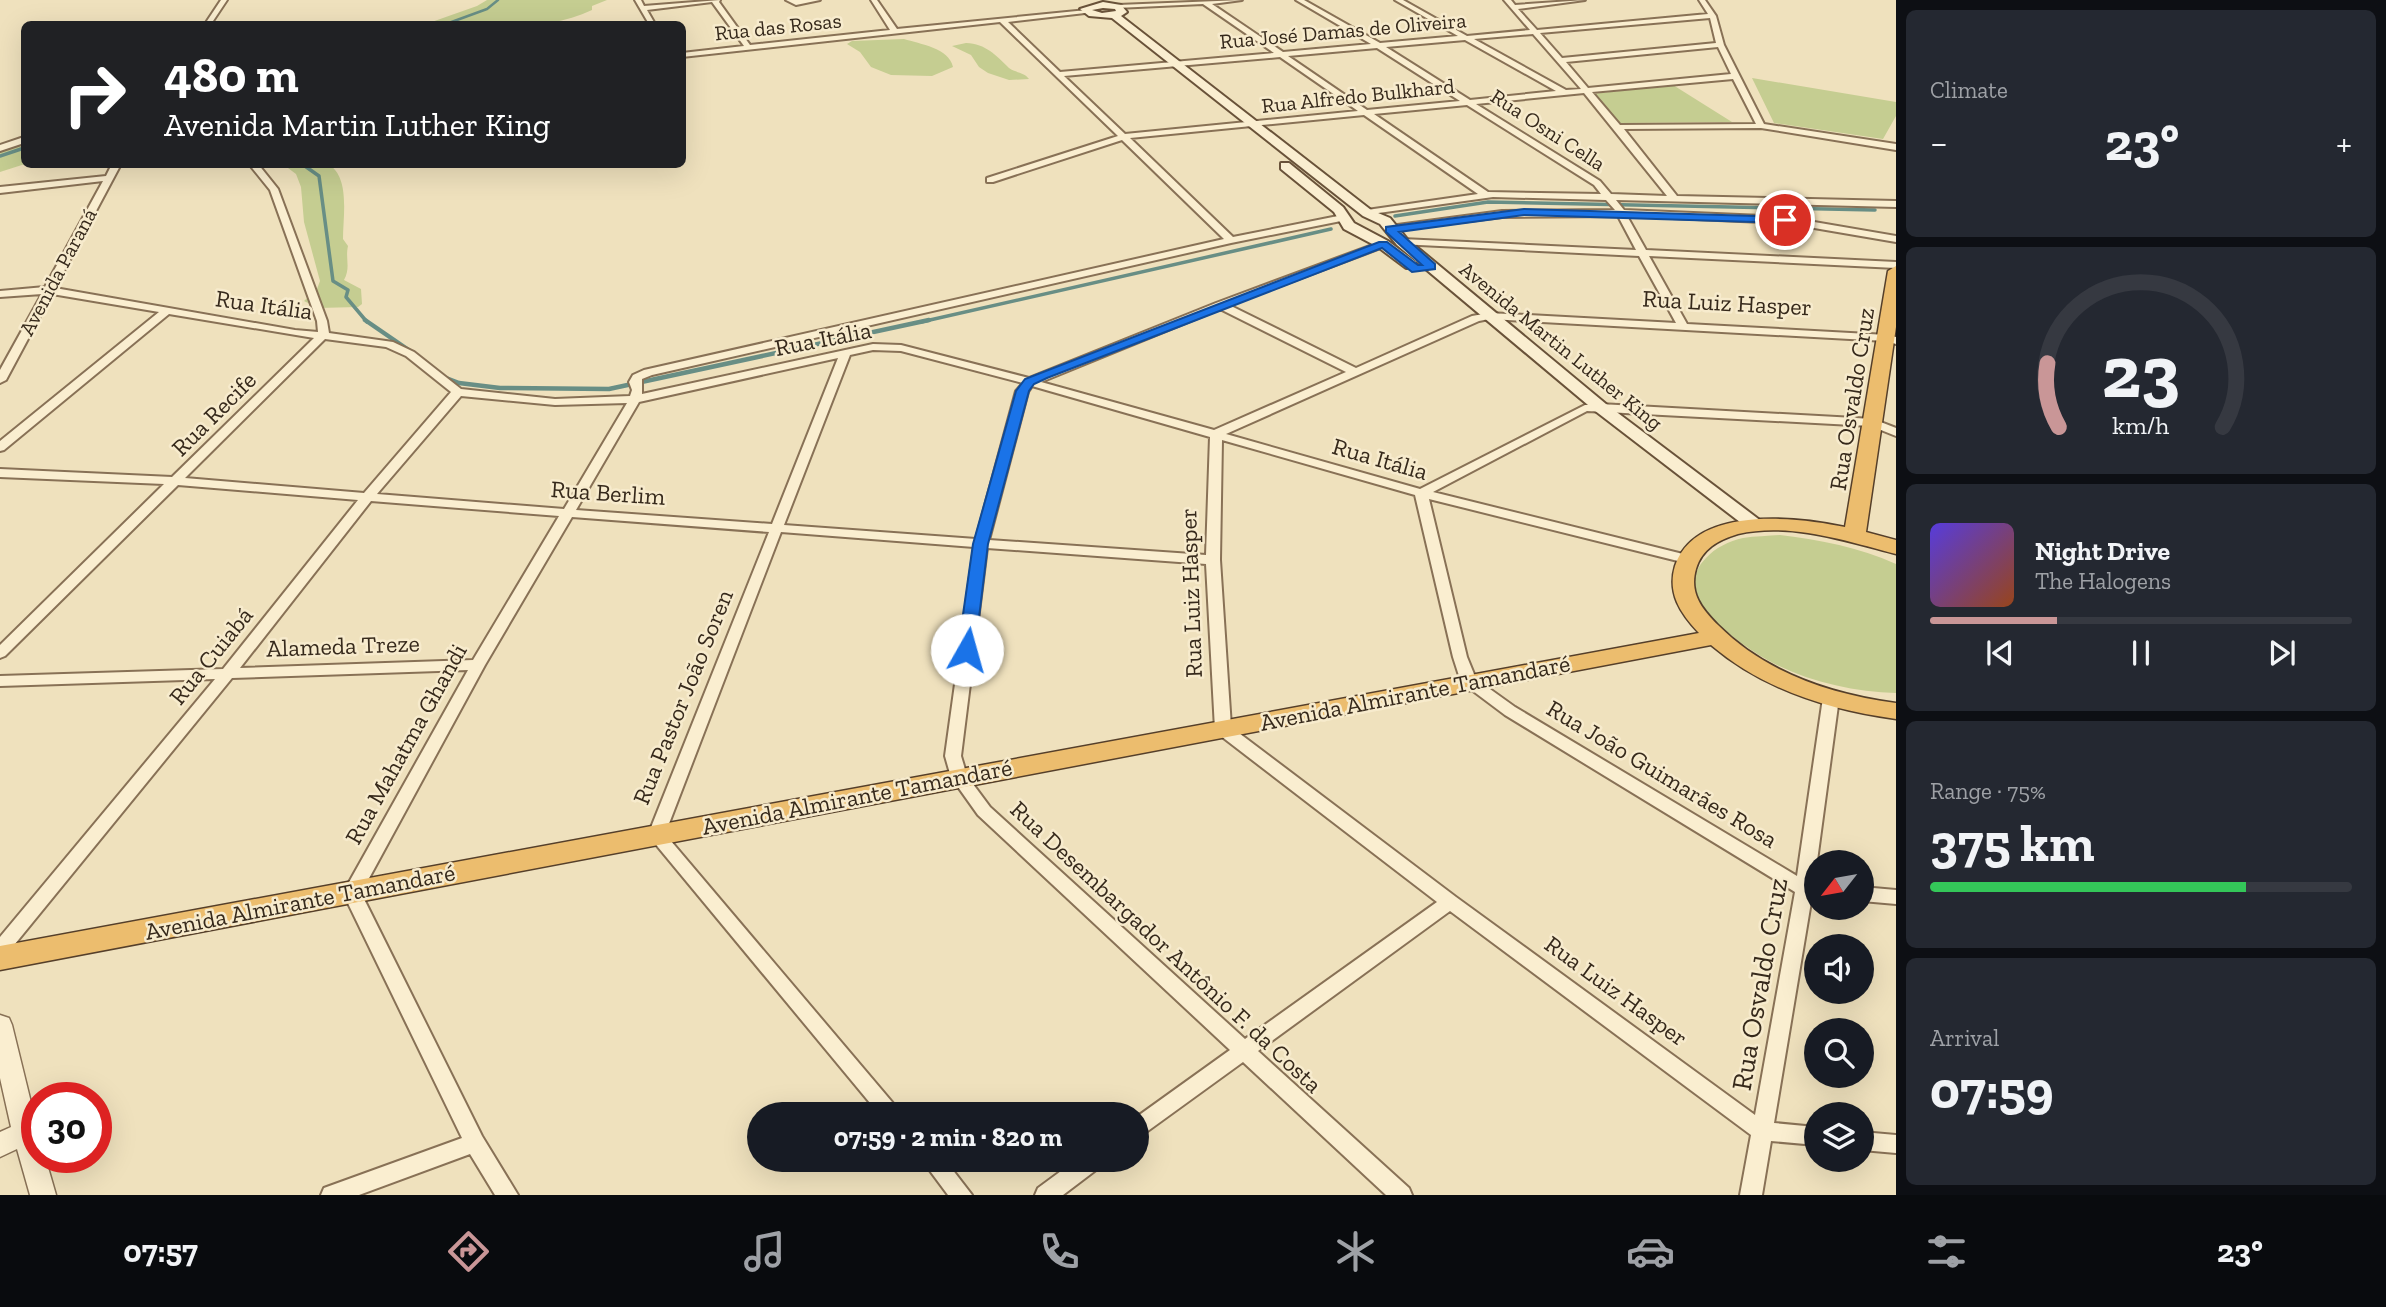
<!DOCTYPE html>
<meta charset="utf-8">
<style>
:root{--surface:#171b24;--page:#242831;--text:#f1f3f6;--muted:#9ea1a6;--line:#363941;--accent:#c99697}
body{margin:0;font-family:"Zilla Slab",serif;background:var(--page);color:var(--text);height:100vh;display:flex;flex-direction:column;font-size:26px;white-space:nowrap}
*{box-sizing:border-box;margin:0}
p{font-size:23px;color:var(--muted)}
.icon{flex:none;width:38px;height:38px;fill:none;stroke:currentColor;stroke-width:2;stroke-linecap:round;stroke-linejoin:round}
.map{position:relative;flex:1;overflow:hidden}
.panel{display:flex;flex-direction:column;gap:10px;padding:10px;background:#0d0f14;width:490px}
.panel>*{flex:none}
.hud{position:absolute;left:21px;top:21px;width:665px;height:147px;border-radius:10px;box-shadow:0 7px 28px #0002;background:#202124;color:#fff;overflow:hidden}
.needle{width:46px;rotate:239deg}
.fabs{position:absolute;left:1804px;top:850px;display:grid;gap:14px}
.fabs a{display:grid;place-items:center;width:70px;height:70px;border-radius:50%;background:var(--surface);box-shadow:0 7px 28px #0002;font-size:35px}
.speed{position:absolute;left:21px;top:1082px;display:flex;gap:14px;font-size:35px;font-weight:700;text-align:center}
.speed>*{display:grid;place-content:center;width:91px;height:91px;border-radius:50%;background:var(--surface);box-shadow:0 7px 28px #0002;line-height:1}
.speed .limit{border:10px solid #d22;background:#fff;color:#111}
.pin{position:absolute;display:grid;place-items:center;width:60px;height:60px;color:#fff;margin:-30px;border:4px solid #fff;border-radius:50%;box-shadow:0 2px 7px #0007}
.me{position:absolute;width:77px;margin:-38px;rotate:7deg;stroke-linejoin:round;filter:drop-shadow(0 0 5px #0008)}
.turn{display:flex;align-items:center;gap:24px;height:147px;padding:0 28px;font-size:32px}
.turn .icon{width:91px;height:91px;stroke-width:2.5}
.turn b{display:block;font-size:49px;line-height:60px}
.big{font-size:52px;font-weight:800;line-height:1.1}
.panel .tile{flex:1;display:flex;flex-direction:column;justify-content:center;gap:10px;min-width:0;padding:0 24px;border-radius:10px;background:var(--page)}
.panel .dial{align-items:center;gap:0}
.dial svg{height:182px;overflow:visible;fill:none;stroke:var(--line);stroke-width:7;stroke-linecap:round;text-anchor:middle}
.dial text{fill:var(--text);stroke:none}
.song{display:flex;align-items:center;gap:21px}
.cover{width:84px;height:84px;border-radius:10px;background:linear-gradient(135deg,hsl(250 70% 55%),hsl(20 70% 35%))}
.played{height:7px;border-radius:4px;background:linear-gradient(90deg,var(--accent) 30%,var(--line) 30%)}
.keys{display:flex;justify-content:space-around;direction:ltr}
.heat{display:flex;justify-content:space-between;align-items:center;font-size:38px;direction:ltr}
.charge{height:10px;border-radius:5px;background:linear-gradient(90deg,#34c759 75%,var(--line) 0)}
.trip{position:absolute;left:747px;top:1102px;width:402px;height:70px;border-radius:35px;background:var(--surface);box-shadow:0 7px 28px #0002;font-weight:800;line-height:70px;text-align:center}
.tabs{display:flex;height:112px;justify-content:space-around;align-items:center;background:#090b0e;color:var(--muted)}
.tabs .icon{width:49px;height:49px}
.tabs .current{color:var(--accent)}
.tabs b{font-size:32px;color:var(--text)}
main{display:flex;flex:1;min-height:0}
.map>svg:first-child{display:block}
</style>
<main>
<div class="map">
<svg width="1896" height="1195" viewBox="0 0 1896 1195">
<rect width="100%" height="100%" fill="#efe1bd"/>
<path fill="#c5cd91" d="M487 0H607L592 6V10C541 34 481 25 426 24L477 6Z
M904 39C920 44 949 48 953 67L932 76 891 75 871 67 860 52 847 44 852 41Z
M966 43C986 44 996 55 1009 68 1016 73 1024 72 1029 79L1009 80 988 73 979 67 971 55 952 46Z
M1752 78 1896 102V116L1883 139 1774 123Z
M1673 85 1732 122 1620 123 1592 94Z
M24 142 25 164 0 172V150Z
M284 165H330C350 180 343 216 343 239L348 246C345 259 351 267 344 280L361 289 362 304 358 307 318 308 304 301 317 289 320 281 304 222 301 187 296 174Z
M1780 535C1821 540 1858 547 1896 564V693C1855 692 1809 682 1773 663 1742 646 1667 597 1706 558 1715 548 1729 541 1743 538 1755 536 1768 536 1780 535Z"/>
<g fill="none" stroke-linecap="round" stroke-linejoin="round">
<path stroke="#688e85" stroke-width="2.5" d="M446 24 487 9 498 0"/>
<path stroke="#688e85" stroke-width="3.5" d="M0 156 24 148
M302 164 319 176 333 281 348 290 346 297 367 322
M1395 216 1488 202 1875 210
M921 322 1331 229"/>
<path stroke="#688e85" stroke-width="4.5" d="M365 320 413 353
M446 378 459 383 500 388 609 389 929 320"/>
<g stroke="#887156" stroke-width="4">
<path id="minor" d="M221 0H227L211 24H205Z
M635 0H641L644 6 720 0 719 2 750 45 890 30 871 0H877L897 29 1087 10 1085 13 1008 22 1060 72 1274 53 1203 4 1116 8 1118 5 1242 0 1212 4 1283 52 1371 44 1296 0H1304L1380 43 1458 36 1395 0H1403L1467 36 1530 30 1504 0H1511L1515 5 1585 0 1518 9 1537 30 1708 14 1699 0H1705L1716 16 1724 45 1764 124 1896 144V150L1761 128 1624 129 1677 196 1896 201V207L1616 200 1624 210 1785 217 1896 236V242L1785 223 1627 216 1646 250 1896 262V268L1649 256 1687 324 1887 335 1896 337V344L1886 341 1489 319 1479 321 1226 434 1420 489 1585 405 1600 404 1873 419 1896 428V436L1871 426 1587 411 1433 492 1691 556 1693 559 1686 563 1429 499 1467 657 1476 679 1515 707 1797 876 1823 698 1831 693 1839 698 1814 883H1816V897L1812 896 1774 1123 1816 1127V1145L1771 1141 1762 1195H1740L1751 1135 1450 911 1258 1051 1409 1188 1412 1195H1386L1243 1062 1145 1133 1138 1136V1116L1230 1050 978 815 951 777 945 756 974 547 781 532 665 834 903 1115H880L648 835 769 532 572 517 485 665 361 893 482 1136 518 1195H495L470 1154 359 1195H321L324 1188 462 1138 343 893 468 670 232 678 6 955 0 957V937L215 679 0 686V676L223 669 358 500 178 485 5 656 0 658V645L164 484 0 477V469L172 477 314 338 169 314 4 450 0 451V441L159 312 52 294 6 380 0 383V370L42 294 0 297V291L45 287 103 181 0 193V187L106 176 112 164H121L55 288 295 330 318 332 317 321 270 190 249 164H258L278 189 327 321 329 333 393 342 414 352 461 389 555 399 630 396 632 390 629 382 633 375 644 370 1224 239 1122 140 993 182H987V178L1118 136 1000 22 682 57V53L744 46 712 2 647 10 655 24H649ZM1710 18 1716 43 1562 58 1540 33ZM1533 34 1581 89 1566 90 1474 39ZM1465 40 1556 91 1470 100 1386 47ZM1718 47 1731 74 1588 88 1566 62ZM1377 48 1460 101 1367 110 1288 56ZM1280 57 1358 111 1125 134 1064 76ZM1733 79 1756 124 1620 125 1592 92ZM1584 93 1667 196 1611 194 1600 181 1476 104ZM1467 105 1594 185 1601 194 1488 192 1374 114ZM1364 115 1478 194 1367 210 1364 211V215L1493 197 1606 200 1615 210 1502 211 1390 226 1385 229 1387 231 1502 217 1618 216 1636 250 1402 239 1397 242 1399 244 1639 256 1676 323 1489 313 1472 316 1356 368 1229 305 1386 246 1388 244 1383 241 1216 303 1029 378 901 345 873 344 642 394V379L652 375 1231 243 1346 220V216L1343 215 1233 237 1130 138ZM1220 309 1346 372 1214 430 1041 382ZM325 339 386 347 406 356 451 392 364 493 185 478ZM873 350 901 351 1023 383 1016 391 976 539 784 525 850 355ZM838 358 772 524 576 510 639 402ZM1032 386 1210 437 1206 555 989 540 1028 392ZM461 396 555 405 627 403 564 509 377 494ZM1222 440 1415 495 1453 657 1461 682 1505 715 1795 892 1755 1115 1456 897 1231 727 1220 560ZM371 501 559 516 473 660 240 668ZM987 548 1206 564 1215 729 1217 733 1437 902 1245 1039 990 807 967 776 961 756Z
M786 0H820L796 5Z
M24 137V143L0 151V145Z
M1862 887 1896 890V904L1862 901Z
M1862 1132 1896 1135V1153L1862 1150Z
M922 1160H945L972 1195H948Z
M1076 1160H1103L1100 1167 1063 1195H1035L1038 1188Z"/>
</g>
<g stroke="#887156" stroke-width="3">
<path id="tertiary" d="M0 1015 9 1018 12 1025 37 1127V1157H45L56 1195H30L17 1149 0 1157V1132L11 1127 0 1078Z"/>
</g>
<g stroke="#695239" stroke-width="4">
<path id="secondary" d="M1103 2 1121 5 1127 12 1121 16 1371 210 1390 218 1407 239 1606 404 1761 521 1764 525 1761 529H1749L1594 410 1397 245 1380 224 1363 216 1112 18 1089 16 1080 9ZM1103 8 1115 9 1116 11 1102 13 1092 10Z
M1281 163H1289L1343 207 1354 223 1388 241 1416 262V268H1406L1378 247 1344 229 1334 212 1281 169Z"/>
</g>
<g stroke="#553f2a" stroke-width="3">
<path id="trunk" d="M1896 266V327L1866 532 1896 540V554C1846 541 1790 522 1738 534 1718 540 1702 549 1696 569 1689 593 1702 609 1718 625 1766 673 1830 694 1896 703V719C1829 710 1764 690 1711 645L0 970V946L1699 633C1680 613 1667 593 1675 566 1695 505 1797 517 1845 527L1888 271Z"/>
</g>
<use href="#minor" fill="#faeed0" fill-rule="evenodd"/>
<use href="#tertiary" fill="#faeed0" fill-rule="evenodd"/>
<use href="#secondary" fill="#faeed0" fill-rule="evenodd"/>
<use href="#trunk" fill="#ecbd6e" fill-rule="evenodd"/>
</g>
<path fill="#1a73e8" stroke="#114b97" stroke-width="2" d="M1524 209 1785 217 1790 220 1785 223 1524 215 1399 232 1435 264V269L1412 272 1382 248 1047 378 1034 384 1029 391 988 544 975 650 973 654H961L958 650 973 544 1016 391 1025 379 1379 242H1387L1418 265H1422L1386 232V227Z"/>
<g text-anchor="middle" stroke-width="5" stroke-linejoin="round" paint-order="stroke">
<g font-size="21" fill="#36291b" stroke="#f7ebcd">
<text transform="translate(778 27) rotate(-6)" y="7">Rua das Rosas</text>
<text transform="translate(1343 31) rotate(-5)" y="7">Rua José Damas de Oliveira</text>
<text transform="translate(1358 96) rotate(-6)" y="7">Rua Alfredo Bulkhard</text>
<text transform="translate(1548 130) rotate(33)" y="7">Rua Osni Cella</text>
<text transform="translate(58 272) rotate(-62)" y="7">Avenida Paraná</text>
<text transform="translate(1561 346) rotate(39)" y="7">Avenida Martin Luther King</text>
</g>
<g font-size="24" fill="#36291b" stroke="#f7ebcd">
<text transform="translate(1727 303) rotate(3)" y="8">Rua Luiz Hasper</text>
<text transform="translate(264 305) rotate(8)" y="8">Rua Itália</text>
<text transform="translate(823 339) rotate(-11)" y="8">Rua Itália</text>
<text transform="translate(1852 399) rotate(-81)" y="8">Rua Osvaldo Cruz</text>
<text transform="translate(214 414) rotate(-45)" y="8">Rua Recife</text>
<text transform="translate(1380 459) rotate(16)" y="8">Rua Itália</text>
<text transform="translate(608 493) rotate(4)" y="8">Rua Berlim</text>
<text transform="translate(1191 593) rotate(-92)" y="8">Rua Luiz Hasper</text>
<text transform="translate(343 646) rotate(-2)" y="8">Alameda Treze</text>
<text transform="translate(211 656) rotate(-51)" y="8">Rua Cuiabá</text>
<text transform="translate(1415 693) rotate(-11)" y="8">Avenida Almirante Tamandaré</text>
<text transform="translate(683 697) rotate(-68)" y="8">Rua Pastor João Soren</text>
<text transform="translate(406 744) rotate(-61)" y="8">Rua Mahatma Ghandi</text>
<text transform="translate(1662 774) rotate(31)" y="8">Rua João Guimarães Rosa</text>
<text transform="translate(857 797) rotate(-11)" y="8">Avenida Almirante Tamandaré</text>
<text transform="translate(300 902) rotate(-11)" y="8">Avenida Almirante Tamandaré</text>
<text transform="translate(1166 947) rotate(43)" y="8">Rua Desembargador Antônio F. da Costa</text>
<text transform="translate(1616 991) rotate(36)" y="8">Rua Luiz Hasper</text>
</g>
<g font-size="28" fill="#36291b" stroke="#f7ebcd">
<text transform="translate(1759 984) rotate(-80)" y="10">Rua Osvaldo Cruz</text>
</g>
</g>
</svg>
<div class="fabs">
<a><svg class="needle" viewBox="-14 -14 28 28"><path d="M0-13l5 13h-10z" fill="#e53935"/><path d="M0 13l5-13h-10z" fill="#9ea1a6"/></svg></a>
<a><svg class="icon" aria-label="sound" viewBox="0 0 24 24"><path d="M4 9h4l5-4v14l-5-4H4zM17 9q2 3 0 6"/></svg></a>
<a><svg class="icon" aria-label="search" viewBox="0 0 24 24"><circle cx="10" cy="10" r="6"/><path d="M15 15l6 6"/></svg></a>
<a><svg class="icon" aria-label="layers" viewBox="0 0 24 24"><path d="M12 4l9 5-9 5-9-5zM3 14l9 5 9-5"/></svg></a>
</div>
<div class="speed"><div class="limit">30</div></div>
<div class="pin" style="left:1785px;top:220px;background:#d93025"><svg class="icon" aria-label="arrive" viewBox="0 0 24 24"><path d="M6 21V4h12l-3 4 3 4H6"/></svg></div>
<svg class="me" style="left:967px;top:650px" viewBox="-20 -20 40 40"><circle r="19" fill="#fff"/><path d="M0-13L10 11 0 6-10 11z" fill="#1a73e8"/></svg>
<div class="trip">07:59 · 2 min · 820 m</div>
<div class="hud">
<div class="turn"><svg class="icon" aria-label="right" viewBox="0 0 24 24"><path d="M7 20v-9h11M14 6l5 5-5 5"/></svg><div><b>480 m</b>Avenida Martin Luther King</div></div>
</div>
</div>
<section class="panel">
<div class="tile"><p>Climate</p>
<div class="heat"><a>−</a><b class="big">23°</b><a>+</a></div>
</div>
<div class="tile dial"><svg viewBox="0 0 100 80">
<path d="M14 69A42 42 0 1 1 86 69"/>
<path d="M14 69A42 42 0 0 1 9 41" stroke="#c99697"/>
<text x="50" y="56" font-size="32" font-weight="700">23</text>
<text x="50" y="72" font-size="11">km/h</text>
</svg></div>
<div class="tile">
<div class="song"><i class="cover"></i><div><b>Night Drive</b><p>The Halogens</p></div></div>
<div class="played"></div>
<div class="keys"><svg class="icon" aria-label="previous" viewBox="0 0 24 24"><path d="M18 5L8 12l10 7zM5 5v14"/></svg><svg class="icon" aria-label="pause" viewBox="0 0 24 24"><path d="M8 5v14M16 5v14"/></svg><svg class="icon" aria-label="next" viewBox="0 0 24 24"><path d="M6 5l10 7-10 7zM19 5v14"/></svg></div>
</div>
<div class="tile"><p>Range · 75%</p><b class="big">375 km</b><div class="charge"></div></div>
<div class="tile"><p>Arrival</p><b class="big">07:59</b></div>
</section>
</main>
<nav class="tabs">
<b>07:57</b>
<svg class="icon current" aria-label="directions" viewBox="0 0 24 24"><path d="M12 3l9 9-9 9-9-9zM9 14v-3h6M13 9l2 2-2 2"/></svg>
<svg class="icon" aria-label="music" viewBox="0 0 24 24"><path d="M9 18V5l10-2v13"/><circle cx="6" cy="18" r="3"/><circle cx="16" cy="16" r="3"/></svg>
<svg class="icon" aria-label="phone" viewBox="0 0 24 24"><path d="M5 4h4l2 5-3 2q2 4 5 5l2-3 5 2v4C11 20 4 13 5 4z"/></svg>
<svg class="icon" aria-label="climate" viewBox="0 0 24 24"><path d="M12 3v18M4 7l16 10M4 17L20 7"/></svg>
<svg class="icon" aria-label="car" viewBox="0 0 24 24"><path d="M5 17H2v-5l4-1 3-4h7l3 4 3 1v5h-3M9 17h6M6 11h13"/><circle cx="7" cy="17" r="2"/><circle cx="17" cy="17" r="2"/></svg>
<svg class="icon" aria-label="filters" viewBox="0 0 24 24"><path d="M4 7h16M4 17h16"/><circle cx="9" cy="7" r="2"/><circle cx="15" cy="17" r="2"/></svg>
<b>23°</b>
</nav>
